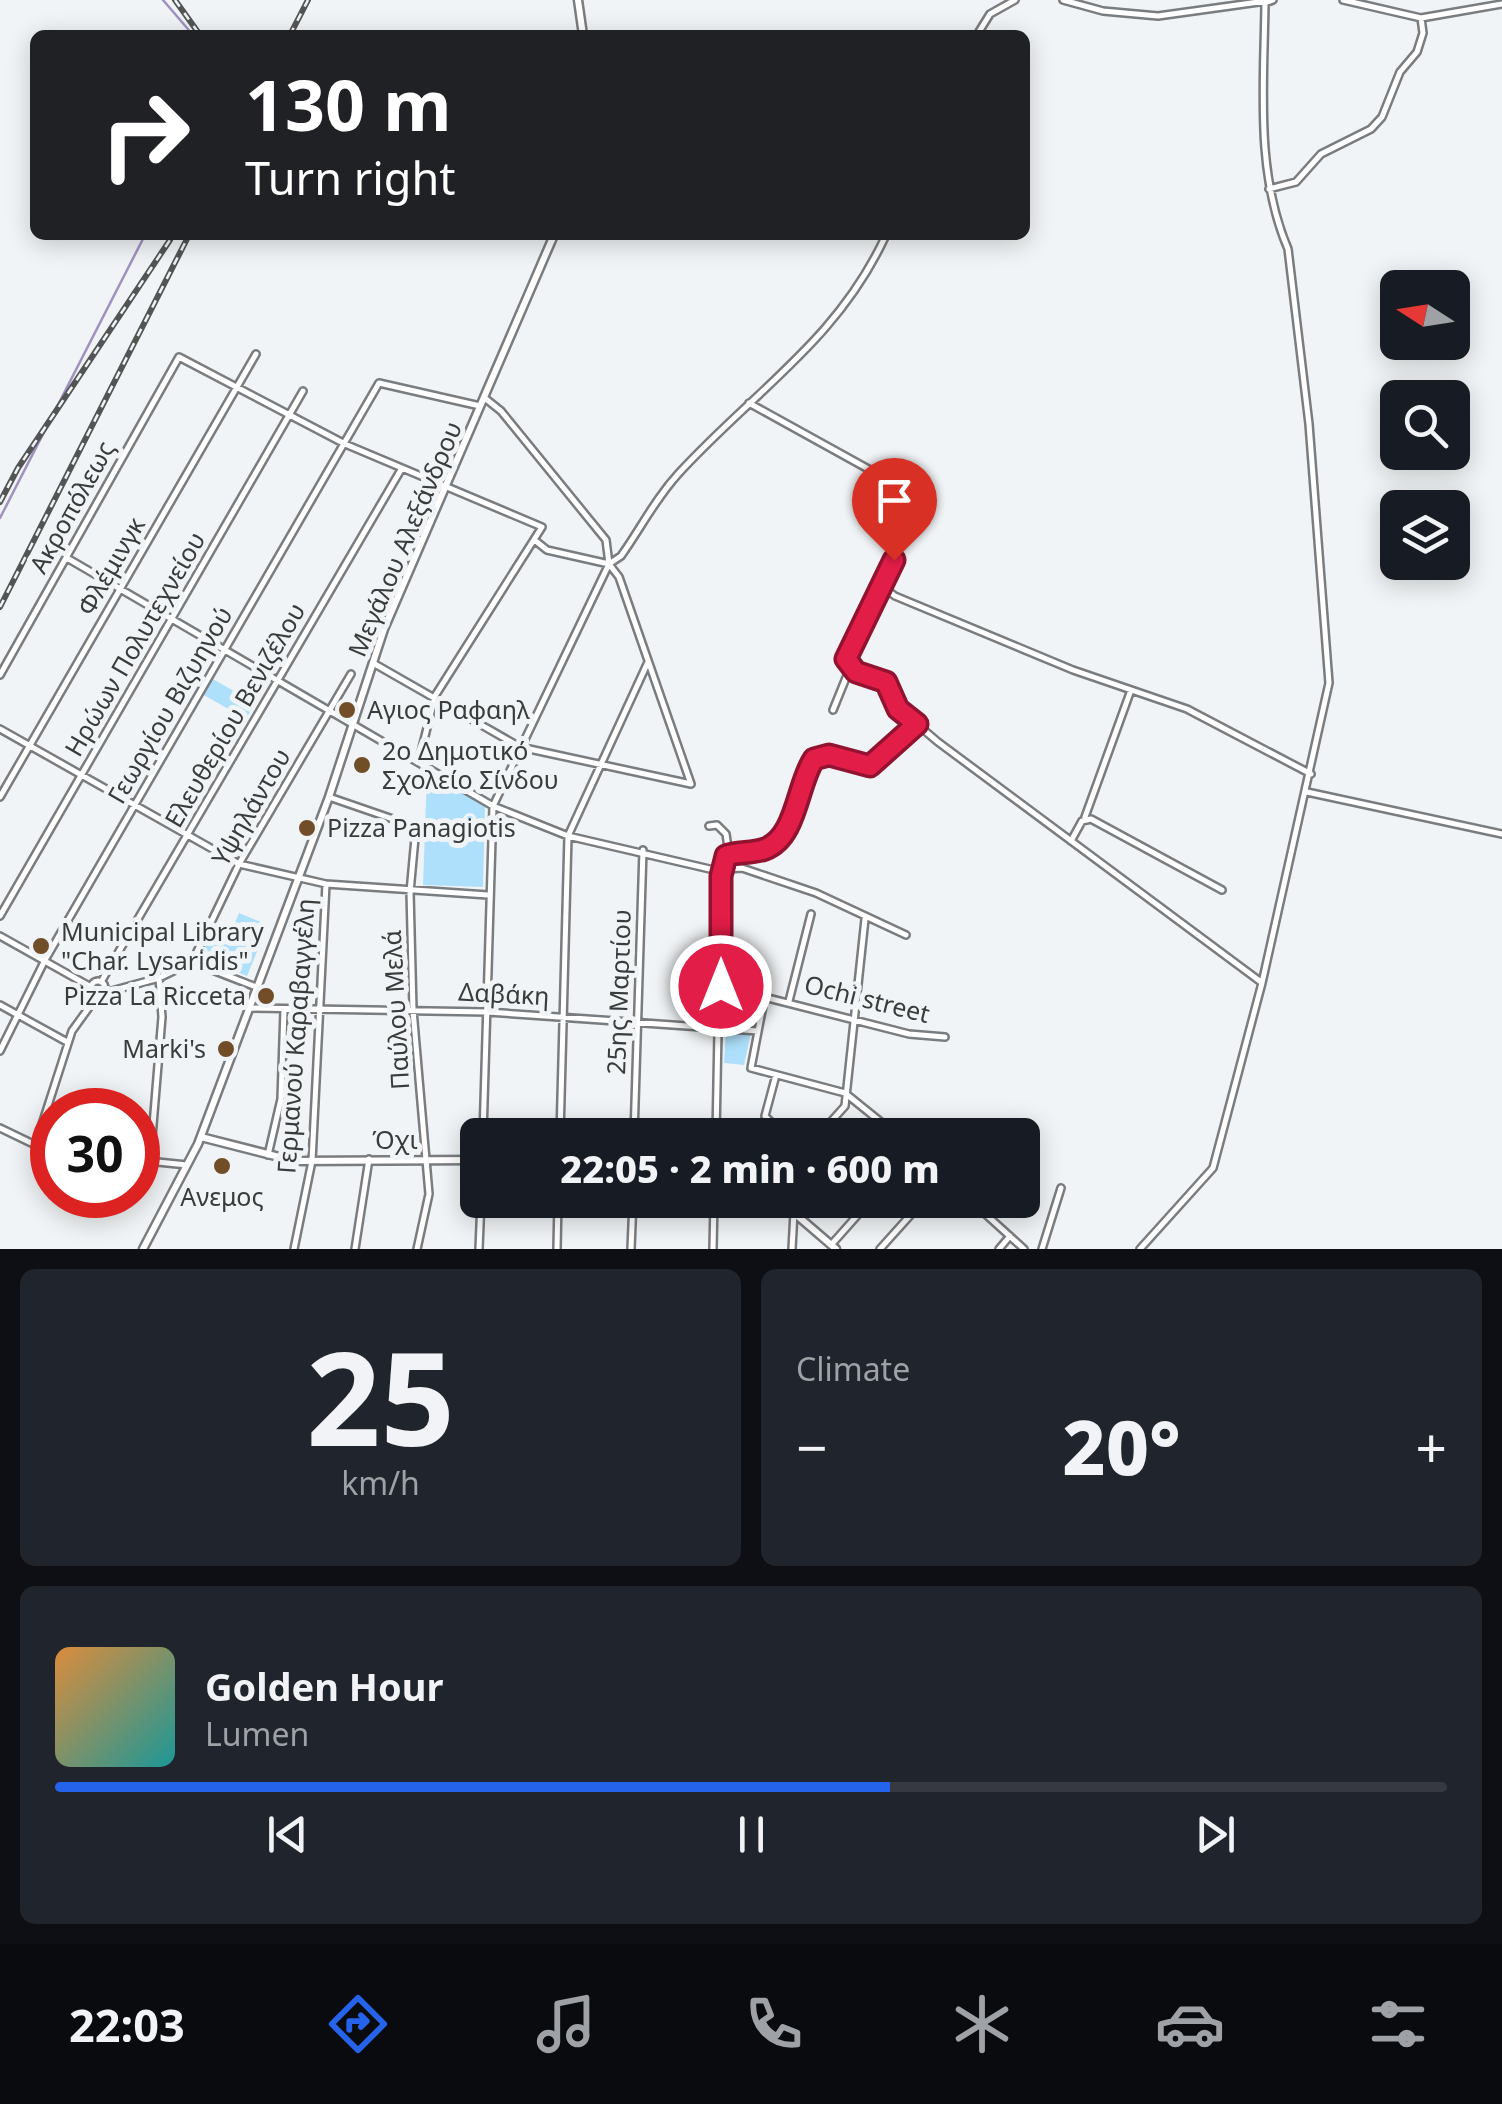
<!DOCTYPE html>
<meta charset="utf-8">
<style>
:root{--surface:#171b24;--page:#20242c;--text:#f1f3f6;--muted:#9ea1a6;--line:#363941;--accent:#2563eb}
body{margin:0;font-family:"Noto Sans",sans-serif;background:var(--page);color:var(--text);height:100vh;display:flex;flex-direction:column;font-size:38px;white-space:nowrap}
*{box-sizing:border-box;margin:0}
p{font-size:32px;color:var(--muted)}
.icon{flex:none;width:55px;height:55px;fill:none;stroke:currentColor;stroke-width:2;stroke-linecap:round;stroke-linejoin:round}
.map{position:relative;height:1249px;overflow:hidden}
.panel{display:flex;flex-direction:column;gap:20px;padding:20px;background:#0d0f14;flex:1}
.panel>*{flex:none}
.top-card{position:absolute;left:30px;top:30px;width:1000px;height:210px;border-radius:15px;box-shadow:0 5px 25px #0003;background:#202124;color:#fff;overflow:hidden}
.needle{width:65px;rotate:282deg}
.fabs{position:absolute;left:1380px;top:270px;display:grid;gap:20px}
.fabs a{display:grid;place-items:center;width:90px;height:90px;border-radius:15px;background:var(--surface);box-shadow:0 5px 25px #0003;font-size:50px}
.speed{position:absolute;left:30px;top:1088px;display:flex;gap:20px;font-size:50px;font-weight:700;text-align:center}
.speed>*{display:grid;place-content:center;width:130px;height:130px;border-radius:50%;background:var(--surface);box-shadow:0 5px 25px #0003;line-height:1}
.speed .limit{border:15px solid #d22;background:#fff;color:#111}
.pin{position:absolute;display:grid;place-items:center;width:85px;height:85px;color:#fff;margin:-102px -42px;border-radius:50% 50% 50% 0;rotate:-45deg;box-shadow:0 0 10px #0007}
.pin .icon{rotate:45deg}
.me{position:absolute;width:110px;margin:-55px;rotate:0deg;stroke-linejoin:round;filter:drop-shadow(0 0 8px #0008)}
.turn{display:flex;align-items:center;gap:35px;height:210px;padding:0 50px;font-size:45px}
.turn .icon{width:130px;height:130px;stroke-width:2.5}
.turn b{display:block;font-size:70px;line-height:85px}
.big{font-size:75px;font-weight:800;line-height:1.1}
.panel .card{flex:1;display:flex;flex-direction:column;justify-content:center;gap:15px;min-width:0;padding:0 35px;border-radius:15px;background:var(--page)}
.panel .dial{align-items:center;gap:0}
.dial b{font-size:130px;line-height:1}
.song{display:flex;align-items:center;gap:30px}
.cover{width:120px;height:120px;border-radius:15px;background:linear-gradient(135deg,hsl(30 70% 55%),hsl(180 70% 35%))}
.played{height:10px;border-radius:5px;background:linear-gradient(90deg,var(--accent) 60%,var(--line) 60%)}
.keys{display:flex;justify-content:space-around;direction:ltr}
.heat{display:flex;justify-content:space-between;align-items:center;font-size:55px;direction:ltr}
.panel .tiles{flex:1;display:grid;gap:20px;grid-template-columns:1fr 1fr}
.card:last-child{grid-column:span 2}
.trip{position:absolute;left:460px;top:1118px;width:580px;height:100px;border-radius:15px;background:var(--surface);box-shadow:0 5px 25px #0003;font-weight:800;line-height:100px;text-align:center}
.dock{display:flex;height:160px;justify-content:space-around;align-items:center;background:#090b0e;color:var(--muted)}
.dock .icon{width:70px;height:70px}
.dock .active{color:var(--accent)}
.dock b{font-size:45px;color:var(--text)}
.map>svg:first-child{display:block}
</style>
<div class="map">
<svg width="1502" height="1249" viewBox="0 0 1502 1249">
<rect width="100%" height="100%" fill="#f1f4f6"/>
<path fill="#aee0fb" d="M211 678 255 703 246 719 202 694Z
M427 774 485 805 483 887 423 885Z
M239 913 268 925 247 976 200 957 211 929 229 937Z
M726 1031 751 1033 744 1065 724 1063Z"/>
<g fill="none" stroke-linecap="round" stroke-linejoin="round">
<path stroke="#a091c0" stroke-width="2.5" d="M163 0 193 35
M0 518 145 235"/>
<g stroke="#7a7d7f" stroke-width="10">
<path id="minor" d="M1063 0 1103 11 1158 16 1266 1
M1421 18 1502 4
M977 35 990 14 1015 0
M1269 189 1296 182 1321 154 1371 129 1382 117 1400 72 1417 52 1423 33 1421 18 1343 0
M486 399 501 411 606 540 609 564 619 577 691 784
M749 403 919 497V507L849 646 846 659 850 668 885 682 899 709 938 742 1261 982
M537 542 547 550 609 564
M67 558 493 806 568 836 714 870 742 868 816 893 906 935
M881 586 895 596 1073 670 1187 709 1311 774
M373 663 520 747 691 784
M0 675 179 357 345 444 542 527 435 696 419 760
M833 710 850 668
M0 729 239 864 326 884 488 895
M1307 792 1502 834
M0 797 256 354
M329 797 416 827 410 892 413 1010 429 1194 417 1249
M1085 817 1131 690
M709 826 717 825 726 834 729 854
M1071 841 1082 821 1091 819 1222 890
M0 916 303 391
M0 936 91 987
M192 962 256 987
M91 988a7 7 0 1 1 14 0a7 7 0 1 1-14 0Z
M101 982 402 468
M721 986 909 1034 945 1037
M104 993 159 978 192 962 239 864 351 674
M765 995 751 1068 845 1093 897 1135
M789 1001 811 914
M0 1005 67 1042
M248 1008 488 1012 758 1031
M0 1051 45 960 379 383 480 406
M776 1075 765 1116 784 1135
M0 1128 52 1153
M483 1135 493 806 609 564 621 556C641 528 655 499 679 473 754 391 838 340 886 235
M560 1135 568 836 648 662
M634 1135 643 850
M716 1135 721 876 726 856C738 851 752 854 765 849 796 837 797 784 814 759L829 755 870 766 917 724
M819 1135 845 1106 865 919
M35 1146 72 1031 98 995
M268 1155 281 1099 284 1010
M138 1160 187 1165
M150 1161 162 1017 159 978
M970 1200 1024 1249
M831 1245 871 1200
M294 1249 312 1161 326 884
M355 1249 369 1159
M479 1249 481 1200
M557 1249 558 1200
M631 1249 633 1200
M713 1249 714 1200
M792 1249 794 1212
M880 1249 924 1200
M999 1249 1010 1236
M1042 1249 1061 1188
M1140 1249 1213 1168 1262 983 1329 683 1309 424 1288 249C1255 172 1264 85 1265 3L1273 0"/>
</g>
<g stroke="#7a7d7f" stroke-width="11">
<path id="tertiary" d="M578 0 583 35
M201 1137 295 1161 478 1160
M779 1200 836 1249
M143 1249 198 1144 329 797 384 629 554 235"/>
</g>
<use href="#minor" stroke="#fff" stroke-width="5"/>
<use href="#tertiary" stroke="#fff" stroke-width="6"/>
<g stroke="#535555" stroke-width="6">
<path id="rail" d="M175 0 200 35
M290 35 308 0
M0 502 18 468 170 240
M0 607 189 235"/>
</g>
<use href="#rail" stroke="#f1f4f6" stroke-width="2.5" stroke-dasharray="8" stroke-linecap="butt"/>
</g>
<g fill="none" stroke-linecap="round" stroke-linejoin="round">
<g stroke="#92132f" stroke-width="25">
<path id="route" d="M721 986V876L726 856C737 851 752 854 765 849 797 837 797 784 814 759L829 755 870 766 917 724 898 709 886 682 856 672 846 659 894 560"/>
</g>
<use href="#route" stroke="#e11d48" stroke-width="18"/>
</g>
<g fill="#714e27" stroke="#f1f4f6" stroke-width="4">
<circle cx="347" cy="710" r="10"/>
<circle cx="362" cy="765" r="10"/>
<circle cx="307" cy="828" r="10"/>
<circle cx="41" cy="946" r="10"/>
<circle cx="266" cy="996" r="10"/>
<circle cx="226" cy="1049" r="10"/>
<circle cx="222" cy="1166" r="10"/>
</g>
<g text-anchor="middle" stroke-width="10" stroke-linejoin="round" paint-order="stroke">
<g font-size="25" fill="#3a3c3c" stroke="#f1f4f6">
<text transform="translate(72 507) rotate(-61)" y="9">Ακροπόλεως</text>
<text transform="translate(405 539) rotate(-67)" y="9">Μεγάλου Αλεξάνδρου</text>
<text transform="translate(111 566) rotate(-60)" y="9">Φλέμινγκ</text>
<text transform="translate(135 644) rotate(-60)" y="9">Ηρώων Πολυτεχνείου</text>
<text transform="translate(170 705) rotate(-60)" y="9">Γεωργίου Βιζυηνού</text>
<text transform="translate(235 715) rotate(-60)" y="9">Ελευθερίου Βενιζέλου</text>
<text transform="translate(251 807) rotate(-60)" y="9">Υψηλάντου</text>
<text transform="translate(619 992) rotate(-88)" y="9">25ης Μαρτίου</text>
<text transform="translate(504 994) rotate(3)" y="9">Δαβάκη</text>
<text transform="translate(867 999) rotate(14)" y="9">Ochi street</text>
<text transform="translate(396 1010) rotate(-93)" y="9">Παύλου Μελά</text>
<text transform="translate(296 1036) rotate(-86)" y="9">Γερμανού Καραβαγγέλη</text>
<text x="395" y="1149">Όχι</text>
</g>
<g font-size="25" fill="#3a3c3c" stroke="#f1f4f6" text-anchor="start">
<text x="367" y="719">Αγιος Ραφαηλ</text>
<text x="382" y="760">2o Δημοτικό<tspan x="382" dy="29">Σχολείο Σίνδου</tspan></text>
<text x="327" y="837">Pizza Panagiotis</text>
<text x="61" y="941">Municipal Library<tspan x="61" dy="29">"Char. Lysaridis"</tspan></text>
<text x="246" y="1005" text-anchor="end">Pizza La Ricceta</text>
<text x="206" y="1058" text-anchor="end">Marki's</text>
<text x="222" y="1206" text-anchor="middle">Ανεμος</text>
</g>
</g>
</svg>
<div class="fabs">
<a><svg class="needle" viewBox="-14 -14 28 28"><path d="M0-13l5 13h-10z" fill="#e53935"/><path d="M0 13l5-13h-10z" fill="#9ea1a6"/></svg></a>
<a><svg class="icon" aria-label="search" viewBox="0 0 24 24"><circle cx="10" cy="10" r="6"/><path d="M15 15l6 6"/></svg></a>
<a><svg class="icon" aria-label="layers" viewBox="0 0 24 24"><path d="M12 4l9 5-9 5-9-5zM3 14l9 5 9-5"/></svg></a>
</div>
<div class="speed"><div class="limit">30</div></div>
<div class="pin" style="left:894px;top:560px;background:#d93025"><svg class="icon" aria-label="arrive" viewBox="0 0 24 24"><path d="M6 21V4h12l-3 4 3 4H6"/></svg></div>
<svg class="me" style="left:721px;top:986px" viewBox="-20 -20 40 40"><circle r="17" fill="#e11d48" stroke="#fff" stroke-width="3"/><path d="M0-11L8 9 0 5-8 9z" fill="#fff"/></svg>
<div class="trip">22:05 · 2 min · 600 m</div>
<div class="top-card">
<div class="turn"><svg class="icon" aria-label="right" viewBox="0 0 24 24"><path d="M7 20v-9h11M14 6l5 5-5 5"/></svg><div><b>130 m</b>Turn right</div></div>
</div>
</div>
<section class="panel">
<div class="tiles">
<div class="card dial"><b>25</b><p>km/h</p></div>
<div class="card"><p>Climate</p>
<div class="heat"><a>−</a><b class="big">20°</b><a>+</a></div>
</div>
<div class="card">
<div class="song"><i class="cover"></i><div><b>Golden Hour</b><p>Lumen</p></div></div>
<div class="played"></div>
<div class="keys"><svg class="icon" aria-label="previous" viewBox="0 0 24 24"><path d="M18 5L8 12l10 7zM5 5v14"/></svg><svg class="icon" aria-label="pause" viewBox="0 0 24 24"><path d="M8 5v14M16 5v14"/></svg><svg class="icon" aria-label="next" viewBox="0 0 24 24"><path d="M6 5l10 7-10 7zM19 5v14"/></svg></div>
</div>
</div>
</section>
<nav class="dock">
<b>22:03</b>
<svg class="icon active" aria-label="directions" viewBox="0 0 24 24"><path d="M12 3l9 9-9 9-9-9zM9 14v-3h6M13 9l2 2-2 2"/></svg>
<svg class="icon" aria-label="music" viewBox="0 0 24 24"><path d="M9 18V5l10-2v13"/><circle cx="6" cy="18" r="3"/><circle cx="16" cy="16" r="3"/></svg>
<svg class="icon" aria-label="phone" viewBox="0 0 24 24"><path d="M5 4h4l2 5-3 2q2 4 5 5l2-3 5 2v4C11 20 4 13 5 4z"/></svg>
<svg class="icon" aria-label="climate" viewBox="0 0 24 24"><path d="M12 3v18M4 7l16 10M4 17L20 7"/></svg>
<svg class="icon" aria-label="car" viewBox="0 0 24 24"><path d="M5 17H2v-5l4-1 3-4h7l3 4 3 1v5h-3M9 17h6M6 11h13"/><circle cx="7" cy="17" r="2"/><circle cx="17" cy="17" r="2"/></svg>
<svg class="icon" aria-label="filters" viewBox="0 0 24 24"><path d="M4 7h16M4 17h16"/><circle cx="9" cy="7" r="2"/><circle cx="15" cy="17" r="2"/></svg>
</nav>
